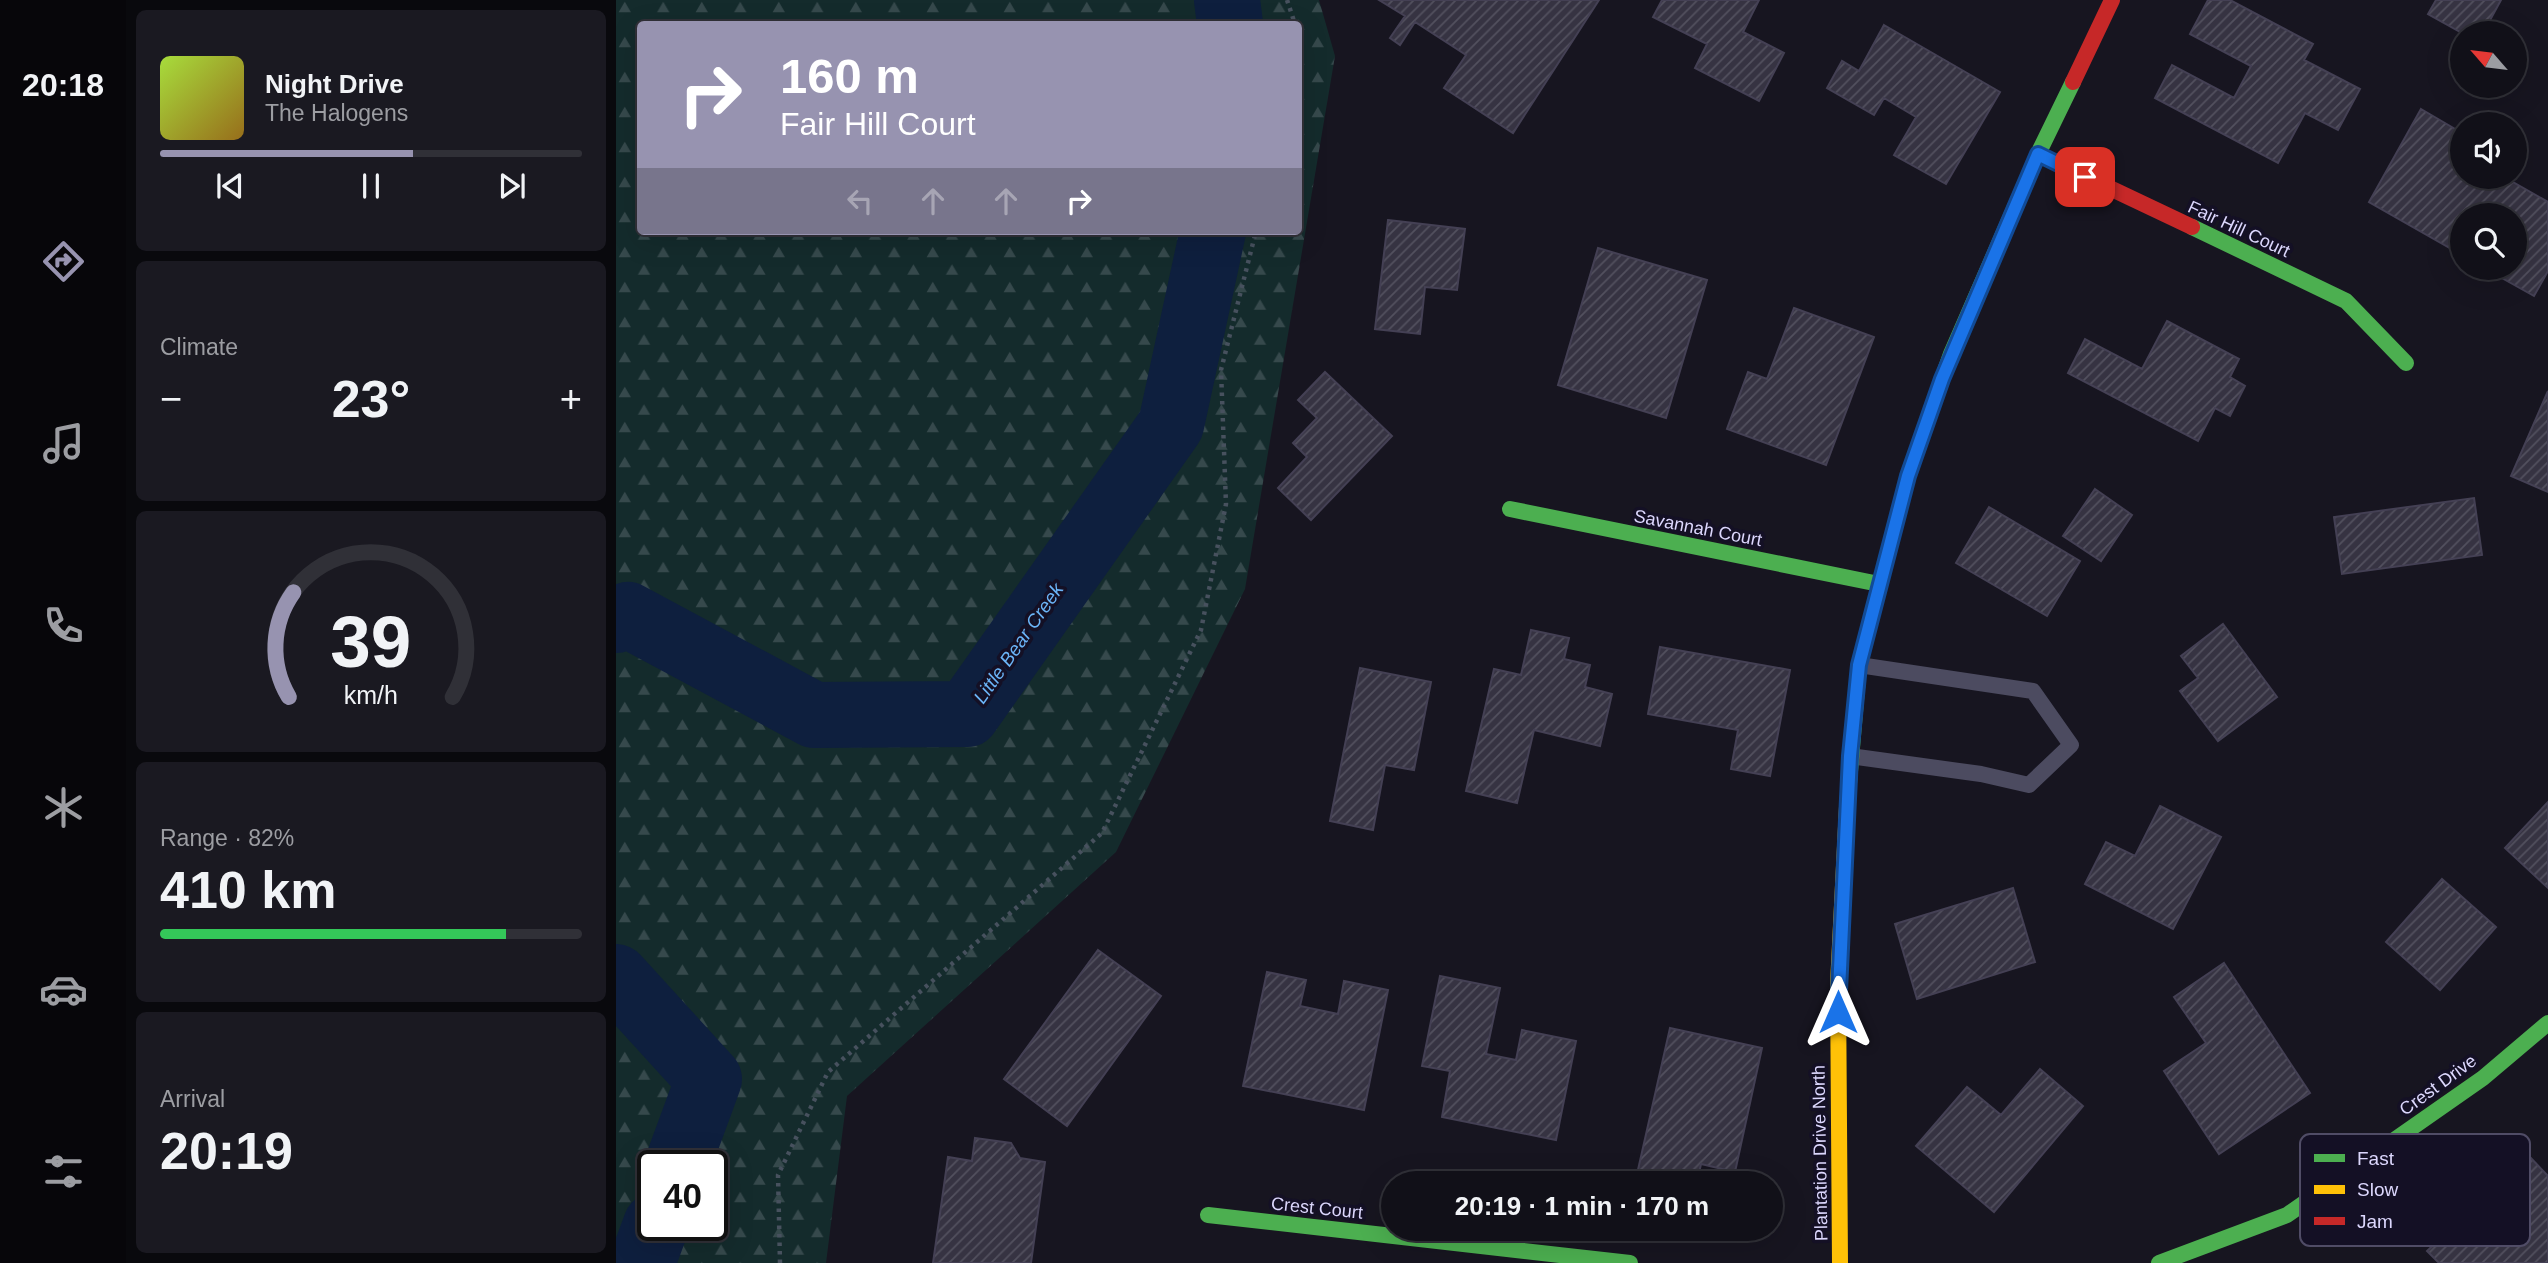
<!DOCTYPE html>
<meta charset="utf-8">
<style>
:root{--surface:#111018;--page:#1a1921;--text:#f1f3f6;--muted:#9c9da2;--line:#303037;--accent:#9793b0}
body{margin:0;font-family:Helvetica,sans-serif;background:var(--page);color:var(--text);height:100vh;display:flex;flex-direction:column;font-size:26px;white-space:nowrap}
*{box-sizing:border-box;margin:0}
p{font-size:23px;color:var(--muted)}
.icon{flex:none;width:38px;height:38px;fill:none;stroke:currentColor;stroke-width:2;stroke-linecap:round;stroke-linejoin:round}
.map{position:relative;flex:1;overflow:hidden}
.side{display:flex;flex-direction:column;gap:10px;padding:10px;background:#09090d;width:490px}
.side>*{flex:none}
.banner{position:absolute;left:21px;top:21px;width:665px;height:214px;border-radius:7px;box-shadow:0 7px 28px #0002,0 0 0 2px var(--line);background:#9793b0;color:#fff;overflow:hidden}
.needle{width:46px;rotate:298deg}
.tools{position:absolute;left:1834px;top:21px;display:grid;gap:14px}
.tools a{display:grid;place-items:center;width:77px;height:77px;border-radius:50%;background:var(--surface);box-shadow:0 7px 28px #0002,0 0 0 2px var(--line);font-size:35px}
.speed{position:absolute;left:21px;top:1150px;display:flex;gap:14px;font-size:35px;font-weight:700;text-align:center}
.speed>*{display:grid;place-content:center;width:91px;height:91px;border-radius:50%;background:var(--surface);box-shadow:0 7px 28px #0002,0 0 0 2px var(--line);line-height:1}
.speed .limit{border:4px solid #111;border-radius:10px;background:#fff;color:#111}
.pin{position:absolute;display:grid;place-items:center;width:60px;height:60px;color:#fff;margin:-30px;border-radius:14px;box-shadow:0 4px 10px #0006}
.me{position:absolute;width:77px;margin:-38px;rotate:0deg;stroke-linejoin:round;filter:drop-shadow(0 0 5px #0008)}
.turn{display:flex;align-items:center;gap:24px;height:147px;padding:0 28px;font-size:32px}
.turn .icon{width:91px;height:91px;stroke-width:2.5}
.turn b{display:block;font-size:49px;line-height:60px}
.lanes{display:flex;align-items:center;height:66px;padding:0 28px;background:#0003;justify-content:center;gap:35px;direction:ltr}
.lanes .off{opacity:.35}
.big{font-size:52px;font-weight:800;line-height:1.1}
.side .card{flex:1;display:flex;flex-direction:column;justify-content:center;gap:10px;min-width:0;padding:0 24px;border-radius:10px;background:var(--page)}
.side .dial{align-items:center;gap:0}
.dial svg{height:182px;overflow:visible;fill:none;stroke:var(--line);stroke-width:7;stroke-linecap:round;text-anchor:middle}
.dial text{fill:var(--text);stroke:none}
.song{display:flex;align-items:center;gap:21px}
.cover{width:84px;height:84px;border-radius:10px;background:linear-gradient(135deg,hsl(80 70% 55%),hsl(40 70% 35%))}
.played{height:7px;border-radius:4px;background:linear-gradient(90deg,var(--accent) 60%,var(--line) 60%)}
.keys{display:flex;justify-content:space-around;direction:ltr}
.heat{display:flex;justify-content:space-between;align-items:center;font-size:38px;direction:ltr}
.charge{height:10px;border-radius:5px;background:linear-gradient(90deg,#34c759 82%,var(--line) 0)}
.trip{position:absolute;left:765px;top:1171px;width:402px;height:70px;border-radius:35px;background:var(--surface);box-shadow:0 7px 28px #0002,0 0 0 2px var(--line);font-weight:800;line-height:70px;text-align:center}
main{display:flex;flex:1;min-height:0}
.tabs{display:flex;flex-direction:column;width:126px;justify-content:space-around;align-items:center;background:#07060a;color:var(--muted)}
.tabs .icon{width:49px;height:49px}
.tabs .selected{color:var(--accent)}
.tabs b{font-size:32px;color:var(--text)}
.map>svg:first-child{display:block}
</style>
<main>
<nav class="tabs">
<b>20:18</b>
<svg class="icon selected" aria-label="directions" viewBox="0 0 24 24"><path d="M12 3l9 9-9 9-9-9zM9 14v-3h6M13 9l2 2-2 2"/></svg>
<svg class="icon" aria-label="music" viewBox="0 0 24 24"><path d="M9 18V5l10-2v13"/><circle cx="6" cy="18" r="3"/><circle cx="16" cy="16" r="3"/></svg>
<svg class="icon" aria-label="phone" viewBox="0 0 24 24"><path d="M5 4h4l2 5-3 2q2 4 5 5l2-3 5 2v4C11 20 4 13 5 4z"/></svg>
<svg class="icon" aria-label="climate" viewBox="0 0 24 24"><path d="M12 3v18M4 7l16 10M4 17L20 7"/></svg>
<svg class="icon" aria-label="car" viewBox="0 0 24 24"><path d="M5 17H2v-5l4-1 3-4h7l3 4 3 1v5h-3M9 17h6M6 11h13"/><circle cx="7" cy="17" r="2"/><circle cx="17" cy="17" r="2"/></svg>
<svg class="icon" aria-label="filters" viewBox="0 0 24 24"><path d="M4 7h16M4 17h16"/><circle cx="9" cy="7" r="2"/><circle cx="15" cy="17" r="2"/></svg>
</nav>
<section class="side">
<div class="card">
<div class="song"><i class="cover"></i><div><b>Night Drive</b><p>The Halogens</p></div></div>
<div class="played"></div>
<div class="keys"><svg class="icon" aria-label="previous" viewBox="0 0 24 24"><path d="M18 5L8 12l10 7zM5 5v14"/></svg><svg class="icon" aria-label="pause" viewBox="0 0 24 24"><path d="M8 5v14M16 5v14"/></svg><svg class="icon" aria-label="next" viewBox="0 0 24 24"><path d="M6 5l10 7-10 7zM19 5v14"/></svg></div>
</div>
<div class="card"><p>Climate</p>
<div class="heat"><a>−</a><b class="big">23°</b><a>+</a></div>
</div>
<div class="card dial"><svg viewBox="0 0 100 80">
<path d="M14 69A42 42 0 1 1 86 69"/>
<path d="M14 69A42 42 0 0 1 16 23" stroke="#9793b0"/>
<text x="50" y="56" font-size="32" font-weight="700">39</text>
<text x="50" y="72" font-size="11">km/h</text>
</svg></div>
<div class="card"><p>Range · 82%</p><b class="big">410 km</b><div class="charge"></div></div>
<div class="card"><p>Arrival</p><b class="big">20:19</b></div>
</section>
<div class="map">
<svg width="1932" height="1263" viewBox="0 0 1932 1263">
<defs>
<pattern id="forest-firs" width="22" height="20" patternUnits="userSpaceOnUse" patternTransform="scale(1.75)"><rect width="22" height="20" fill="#142b2c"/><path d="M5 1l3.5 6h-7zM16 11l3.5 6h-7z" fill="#36494c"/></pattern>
<pattern id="building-hatch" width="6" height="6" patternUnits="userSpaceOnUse" patternTransform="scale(1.75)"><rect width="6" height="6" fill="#363342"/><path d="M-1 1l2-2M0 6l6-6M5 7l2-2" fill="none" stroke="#52505e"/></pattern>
</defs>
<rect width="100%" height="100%" fill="#171520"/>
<path fill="url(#forest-firs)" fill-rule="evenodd" d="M0 0H703L719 56 629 589 500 852 231 1096 210 1263H0ZM24 24H682V231H24ZM37 1166H96V1225H37Z"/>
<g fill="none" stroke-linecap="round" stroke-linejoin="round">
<path stroke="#0e1f3e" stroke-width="66" d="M611 0 614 24
M0 620 12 615 198 715 351 714 555 425 597 231
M0 977 93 1079 61 1166
M26 1263 40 1225"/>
</g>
<path fill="url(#building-hatch)" stroke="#444054" stroke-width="2" d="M763 0H983L897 133 828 88 850 55 799 22 784 45 774 38 789 16Z
M1046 0H1143L1127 32 1168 53 1143 101 1079 68 1091 44 1037 17Z
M1592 0H1614L1697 44 1688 60 1744 89 1722 130 1689 113 1662 163 1539 98 1556 65 1618 98 1635 66 1574 34Z
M1820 0H1885L1867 33H1846L1812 14Z
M1268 25 1384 92 1330 184 1278 155 1300 117 1268 98 1258 115 1211 88 1226 61 1243 71Z
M1805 109 1846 133V139L1834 161 1846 168V177H1863L1876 184 1881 177H1888L1932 202V271L1918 296 1868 268H1899V215H1846V255L1753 202Z
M772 220 849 229 841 290 809 287 804 334 759 329Z
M982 248 1091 280 1050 418 942 385Z
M1178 308 1258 337 1210 465 1111 429 1132 372 1151 379Z
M1551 321 1623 359 1614 377 1629 386 1614 416 1599 408 1582 441 1452 373 1469 339 1526 369Z
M709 372 776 436 695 520 662 488 691 457 677 443 701 418 682 400Z
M1932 391V492L1895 476Z
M1479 489 1516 515 1485 561 1447 536Z
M1858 498 1866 555 1726 574 1718 517Z
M1373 507 1464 561 1431 616 1340 563Z
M1607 624 1661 697 1602 741 1564 691 1582 678 1565 656Z
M915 630 953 638 948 659 974 665 969 687 996 694 984 746 918 730 901 803 850 791 878 669 905 675Z
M1044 647 1174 670 1154 776 1115 769 1122 730 1032 714Z
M744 668 815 682 798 770 769 765 757 830 714 821Z
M1932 802V888L1889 848Z
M1544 806 1605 837 1557 929 1469 884 1490 842 1519 856Z
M1826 879 1880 927 1824 990 1770 942Z
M1397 888 1419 962 1301 999 1279 924Z
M482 950 545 996 451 1126 388 1079Z
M1608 963 1694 1093 1603 1154 1548 1071 1590 1043 1558 997Z
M651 972 690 980 684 1006 722 1014 728 981 772 990 748 1110 627 1086Z
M824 976 884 988 870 1054 900 1060 906 1030 960 1041 940 1140 826 1117 834 1071 806 1066Z
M1054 1028 1146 1048 1119 1172 1085 1164 1081 1183H1019Z
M1424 1069 1467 1106 1378 1212 1300 1146 1351 1087 1385 1115Z
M359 1138 395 1143 404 1158 429 1162 415 1263H317L332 1157 356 1161Z
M1912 1155 1932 1176V1263H1823L1811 1251Z"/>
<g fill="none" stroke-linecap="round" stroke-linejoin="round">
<path stroke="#47515e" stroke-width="4.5" stroke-dasharray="3.5 5" stroke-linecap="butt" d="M671 0 679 24
M164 1263 162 1175 212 1072 486 833 585 630 610 504 605 370 640 231"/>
<path stroke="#4c4b60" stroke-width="16" d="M1234 756 1365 774 1413 785 1455 745 1417 691 1243 665"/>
<path stroke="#4caf50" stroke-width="16" d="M1576 227 1730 301 1790 363
M894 509 1263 584
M1231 807 1243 665 1292 476 1335 354 1422 154 1457 82
M592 1215 1014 1263
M1543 1263 1671 1215 1867 1078 1932 1023"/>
<path stroke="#ffc107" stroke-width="16" d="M1224 1263 1222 984 1231 807"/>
<path stroke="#c62828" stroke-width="16" d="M1457 82 1496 0
M1422 154 1576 227"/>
</g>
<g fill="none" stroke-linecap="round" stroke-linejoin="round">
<g stroke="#114b97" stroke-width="18">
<path id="route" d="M1222 1012 1234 756 1243 665 1292 476 1326 379 1422 154 1469 177"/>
</g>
<use href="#route" stroke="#1a73e8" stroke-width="12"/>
</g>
<g text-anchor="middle" stroke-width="7" stroke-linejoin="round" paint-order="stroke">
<g font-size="18" fill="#dcd7fd" stroke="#141025">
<text transform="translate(1623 229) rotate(25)" y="6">Fair Hill Court</text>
<text transform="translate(1082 528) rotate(11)" y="6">Savannah Court</text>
<text transform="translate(1822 1085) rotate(-36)" y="6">Crest Drive</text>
<text transform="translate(1204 1153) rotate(-91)" y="6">Plantation Drive North</text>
<text transform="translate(701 1208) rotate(6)" y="6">Crest Court</text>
</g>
<g font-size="19" font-style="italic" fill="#6bb4f7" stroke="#141025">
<text transform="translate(402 643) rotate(-55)" y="7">Little Bear Creek</text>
</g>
</g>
<rect x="1684" y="1134" width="230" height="112" rx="10" fill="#141025" stroke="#504c66" stroke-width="2"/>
<rect x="1698" y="1154" width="31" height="8" fill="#4caf50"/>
<rect x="1698" y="1185" width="31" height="9" fill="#ffc107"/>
<rect x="1698" y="1217" width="31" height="8" fill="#c62828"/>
<g font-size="19" fill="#dcd7fd">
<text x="1741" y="1165">Fast</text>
<text x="1741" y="1196">Slow</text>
<text x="1741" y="1228">Jam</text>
</g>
</svg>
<div class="tools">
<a><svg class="needle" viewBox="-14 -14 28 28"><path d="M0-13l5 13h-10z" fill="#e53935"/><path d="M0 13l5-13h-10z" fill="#9c9da2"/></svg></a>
<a><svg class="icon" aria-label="sound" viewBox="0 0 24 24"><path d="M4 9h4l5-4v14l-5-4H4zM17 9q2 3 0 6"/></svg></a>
<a><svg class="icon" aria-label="search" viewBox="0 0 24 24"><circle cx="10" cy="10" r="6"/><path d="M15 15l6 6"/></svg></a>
</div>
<div class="speed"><div class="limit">40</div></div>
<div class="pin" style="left:1469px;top:177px;background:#d93025"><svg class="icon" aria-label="arrive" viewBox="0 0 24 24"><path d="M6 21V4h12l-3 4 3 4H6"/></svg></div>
<svg class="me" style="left:1222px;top:1012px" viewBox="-20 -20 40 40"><path d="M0-17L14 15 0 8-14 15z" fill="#1a73e8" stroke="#fff" stroke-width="4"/></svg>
<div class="trip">20:19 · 1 min · 170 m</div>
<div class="banner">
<div class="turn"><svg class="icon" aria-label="right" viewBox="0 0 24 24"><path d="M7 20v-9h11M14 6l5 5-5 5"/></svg><div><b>160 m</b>Fair Hill Court</div></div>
<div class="lanes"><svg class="icon off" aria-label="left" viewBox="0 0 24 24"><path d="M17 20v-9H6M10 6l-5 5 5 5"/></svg><svg class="icon off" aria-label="ahead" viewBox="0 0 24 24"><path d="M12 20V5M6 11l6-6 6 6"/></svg><svg class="icon off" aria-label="ahead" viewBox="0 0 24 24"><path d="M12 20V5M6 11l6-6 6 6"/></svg><svg class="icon" aria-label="right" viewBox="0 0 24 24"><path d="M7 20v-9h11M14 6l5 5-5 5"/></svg></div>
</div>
</div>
</main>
